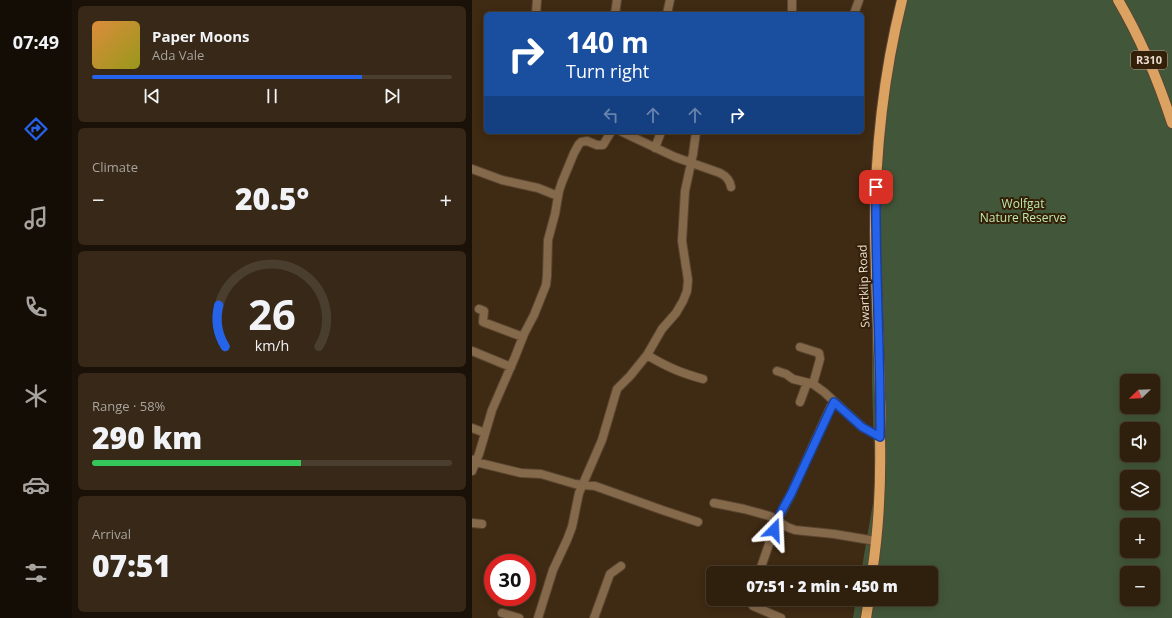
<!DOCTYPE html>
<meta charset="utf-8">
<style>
:root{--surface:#2f200e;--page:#372817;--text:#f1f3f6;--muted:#a7a39e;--line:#4a3e2e;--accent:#2563eb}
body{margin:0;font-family:"Open Sans",sans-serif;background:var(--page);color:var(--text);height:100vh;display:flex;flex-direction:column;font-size:15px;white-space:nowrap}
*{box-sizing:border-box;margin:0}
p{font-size:13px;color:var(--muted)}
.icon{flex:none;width:22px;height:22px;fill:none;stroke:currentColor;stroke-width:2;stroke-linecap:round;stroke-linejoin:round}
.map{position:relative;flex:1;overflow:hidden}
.side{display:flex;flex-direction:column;gap:6px;padding:6px;background:#1a1208;width:400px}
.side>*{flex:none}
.guide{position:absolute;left:12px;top:12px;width:380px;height:122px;border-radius:6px;box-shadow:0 2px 10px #0003,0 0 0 1px var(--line);background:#1a4fa0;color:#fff;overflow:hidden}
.needle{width:26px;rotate:247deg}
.fabs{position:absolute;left:648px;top:374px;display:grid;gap:8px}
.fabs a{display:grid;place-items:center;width:40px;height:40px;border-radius:6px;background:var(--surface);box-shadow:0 2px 10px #0003,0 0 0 1px var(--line);font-size:20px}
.speed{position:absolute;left:12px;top:554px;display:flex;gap:8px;font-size:20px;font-weight:700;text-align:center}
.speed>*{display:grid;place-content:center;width:52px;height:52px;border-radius:50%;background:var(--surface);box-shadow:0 2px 10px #0003,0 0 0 1px var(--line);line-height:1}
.speed .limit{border:6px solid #d22;background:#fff;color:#111}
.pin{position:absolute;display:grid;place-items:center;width:34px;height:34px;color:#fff;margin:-17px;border-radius:8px;box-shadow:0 2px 6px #0006}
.me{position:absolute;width:44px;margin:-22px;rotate:21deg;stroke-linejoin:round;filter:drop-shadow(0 0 3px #0008)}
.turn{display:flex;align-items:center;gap:14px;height:84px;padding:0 16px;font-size:18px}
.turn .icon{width:52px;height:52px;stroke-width:2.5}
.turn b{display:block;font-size:28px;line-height:34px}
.lanes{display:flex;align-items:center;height:38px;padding:0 16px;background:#0003;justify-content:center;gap:20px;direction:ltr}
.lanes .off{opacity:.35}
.big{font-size:30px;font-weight:800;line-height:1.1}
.side .widget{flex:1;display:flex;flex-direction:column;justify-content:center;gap:6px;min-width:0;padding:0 14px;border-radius:6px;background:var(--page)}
.side .dial{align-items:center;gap:0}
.dial svg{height:104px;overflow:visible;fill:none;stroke:var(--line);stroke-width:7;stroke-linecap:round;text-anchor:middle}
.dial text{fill:var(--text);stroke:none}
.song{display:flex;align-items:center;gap:12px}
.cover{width:48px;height:48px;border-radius:6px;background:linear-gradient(135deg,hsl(30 70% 55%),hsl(60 70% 35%))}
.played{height:4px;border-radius:2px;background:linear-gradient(90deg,var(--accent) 75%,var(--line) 75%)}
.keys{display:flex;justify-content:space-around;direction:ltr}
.heat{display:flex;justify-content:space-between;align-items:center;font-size:22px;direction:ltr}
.charge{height:6px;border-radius:3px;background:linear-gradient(90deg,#34c759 58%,var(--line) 0)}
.trip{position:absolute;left:234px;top:566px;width:232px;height:40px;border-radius:6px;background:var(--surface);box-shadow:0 2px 10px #0003,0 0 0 1px var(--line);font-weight:800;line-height:40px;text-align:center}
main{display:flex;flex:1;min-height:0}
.menu{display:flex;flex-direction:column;width:72px;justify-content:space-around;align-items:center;background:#130d06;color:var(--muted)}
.menu .icon{width:28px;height:28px}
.menu .active{color:var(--accent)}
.menu b{font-size:18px;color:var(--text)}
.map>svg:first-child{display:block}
</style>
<main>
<nav class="menu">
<b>07:49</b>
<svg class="icon active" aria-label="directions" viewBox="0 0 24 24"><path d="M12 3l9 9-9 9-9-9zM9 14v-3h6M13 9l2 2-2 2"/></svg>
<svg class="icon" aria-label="music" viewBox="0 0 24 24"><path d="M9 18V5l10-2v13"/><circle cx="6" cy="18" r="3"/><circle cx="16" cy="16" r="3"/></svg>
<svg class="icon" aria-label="phone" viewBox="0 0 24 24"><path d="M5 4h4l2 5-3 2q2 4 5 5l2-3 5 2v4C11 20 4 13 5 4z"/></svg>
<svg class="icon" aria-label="climate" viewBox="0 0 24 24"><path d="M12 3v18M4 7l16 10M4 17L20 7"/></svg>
<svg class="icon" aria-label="car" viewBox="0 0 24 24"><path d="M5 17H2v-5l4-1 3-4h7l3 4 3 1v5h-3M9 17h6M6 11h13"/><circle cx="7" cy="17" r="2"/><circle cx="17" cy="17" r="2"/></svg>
<svg class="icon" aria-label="filters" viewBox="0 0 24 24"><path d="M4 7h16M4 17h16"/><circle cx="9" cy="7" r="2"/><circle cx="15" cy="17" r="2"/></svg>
</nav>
<section class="side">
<div class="widget">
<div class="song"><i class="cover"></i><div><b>Paper Moons</b><p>Ada Vale</p></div></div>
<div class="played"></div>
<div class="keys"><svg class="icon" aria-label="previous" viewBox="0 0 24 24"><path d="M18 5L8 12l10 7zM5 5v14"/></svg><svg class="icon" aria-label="pause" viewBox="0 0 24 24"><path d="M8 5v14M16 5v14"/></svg><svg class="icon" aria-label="next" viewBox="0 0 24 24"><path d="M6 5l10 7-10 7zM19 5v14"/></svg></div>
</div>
<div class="widget"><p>Climate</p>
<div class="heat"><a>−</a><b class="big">20.5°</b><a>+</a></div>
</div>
<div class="widget dial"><svg viewBox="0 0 100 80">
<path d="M14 69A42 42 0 1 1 86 69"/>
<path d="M14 69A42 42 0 0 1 9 37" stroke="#2563eb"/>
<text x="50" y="56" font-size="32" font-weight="700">26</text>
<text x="50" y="72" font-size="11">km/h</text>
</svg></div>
<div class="widget"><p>Range · 58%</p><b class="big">290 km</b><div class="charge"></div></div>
<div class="widget"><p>Arrival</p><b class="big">07:51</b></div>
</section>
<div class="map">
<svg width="700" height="618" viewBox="0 0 700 618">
<rect width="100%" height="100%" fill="#3f2a13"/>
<path fill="#425739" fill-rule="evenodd" d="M433 0H700V618H381L384 599H459V573H389L403 491 400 381 402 169ZM655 381H681V407H655ZM655 429H681V455H655ZM655 477H681V503H655ZM655 525H681V551H655ZM655 573H681V599H655Z"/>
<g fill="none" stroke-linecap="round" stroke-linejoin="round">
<g stroke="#5a4631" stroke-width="10">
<path id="minor" d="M64 14 65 0
M143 14 145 0
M195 14 198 0
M320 14V0
M382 14 387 0
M150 132 203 157 248 173C254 176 258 180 259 187
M183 148 189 132
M0 169 30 180 66 188 86 196
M7 309 12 311 11 322 51 337
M328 347 347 353 348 359 341 384 352 392 390 427 408 437
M0 351 39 367
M175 355C195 367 209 373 231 379
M305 371 314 374 321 379 341 384
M328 402 335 383
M0 428 13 433
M1 460 4 462 49 473 69 474 103 484 123 486 190 510 226 522
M0 471 7 454 20 410 43 357 52 334 62 315 74 285 75 276 76 240 83 214 87 191 90 182 102 153 107 144 109 142 115 141 125 145H131L139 132
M242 503 272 509 294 515 300 517 315 527 323 530 362 534 404 541
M0 523 10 524
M287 573 305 521 319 494 359 406 363 402
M281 599 280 604 281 606 309 618
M30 613 47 618
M66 618 81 570 95 540 100 527 107 493 130 440 145 389 158 376 175 355 190 329 204 313 211 301 215 291 216 280 210 241 213 191 221 154 224 132
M122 618 138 574 149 566"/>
</g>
<g stroke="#5a4631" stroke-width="12">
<path id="major" d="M646 0C669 39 686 80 700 123
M400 573C407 528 409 483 408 437 408 424 409 411 408 398 407 342 404 287 403 231 403 152 411 76 430 0
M394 618 397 599"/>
</g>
<use href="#minor" stroke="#85694b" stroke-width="8"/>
<use href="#major" stroke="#dba262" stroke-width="10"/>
</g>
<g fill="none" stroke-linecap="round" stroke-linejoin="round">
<g stroke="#184099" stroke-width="10">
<path id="route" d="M302 530 309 512 319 494 360 406 362 402 390 427 408 437C409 354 403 270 404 187"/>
</g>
<use href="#route" stroke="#2563eb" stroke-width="7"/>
</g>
<g text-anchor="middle" stroke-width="4" stroke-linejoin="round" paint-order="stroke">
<rect fill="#342009" stroke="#b2a292" stroke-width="1" x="659" y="51" width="36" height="18" rx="3"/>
<g font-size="11" font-weight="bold" fill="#e8dacc">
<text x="677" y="64">R310</text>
</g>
<g font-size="12" fill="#beeaac" stroke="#342009">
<text x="551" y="208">Wolfgat<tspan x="551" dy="14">Nature Reserve</tspan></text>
</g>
<g font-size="12" fill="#e8dacc" stroke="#342009">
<text transform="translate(392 286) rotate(-92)" y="4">Swartklip Road</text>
</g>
</g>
</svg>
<div class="fabs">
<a><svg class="needle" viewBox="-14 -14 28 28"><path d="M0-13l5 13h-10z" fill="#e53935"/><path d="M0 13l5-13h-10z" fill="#a7a39e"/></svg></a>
<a><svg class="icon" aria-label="sound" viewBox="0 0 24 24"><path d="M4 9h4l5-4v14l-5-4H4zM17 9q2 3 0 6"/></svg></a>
<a><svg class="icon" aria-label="layers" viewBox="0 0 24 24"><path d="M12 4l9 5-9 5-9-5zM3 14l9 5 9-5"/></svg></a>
<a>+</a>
<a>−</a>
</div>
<div class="speed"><div class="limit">30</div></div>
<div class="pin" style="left:404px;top:187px;background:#d93025"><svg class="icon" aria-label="arrive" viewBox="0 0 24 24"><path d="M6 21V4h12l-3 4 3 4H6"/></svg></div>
<svg class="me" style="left:302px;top:530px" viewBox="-20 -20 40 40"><path d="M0-17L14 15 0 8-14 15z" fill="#2563eb" stroke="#fff" stroke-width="4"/></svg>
<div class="trip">07:51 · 2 min · 450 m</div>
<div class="guide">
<div class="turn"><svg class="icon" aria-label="right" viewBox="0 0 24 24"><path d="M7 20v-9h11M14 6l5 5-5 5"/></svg><div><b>140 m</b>Turn right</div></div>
<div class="lanes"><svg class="icon off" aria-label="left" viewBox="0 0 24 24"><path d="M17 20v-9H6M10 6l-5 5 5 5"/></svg><svg class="icon off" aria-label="ahead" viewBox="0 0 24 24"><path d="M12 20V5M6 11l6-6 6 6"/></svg><svg class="icon off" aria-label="ahead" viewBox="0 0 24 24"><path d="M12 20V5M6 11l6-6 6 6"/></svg><svg class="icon" aria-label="right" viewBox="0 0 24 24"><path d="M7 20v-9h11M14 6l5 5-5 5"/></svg></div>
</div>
</div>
</main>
